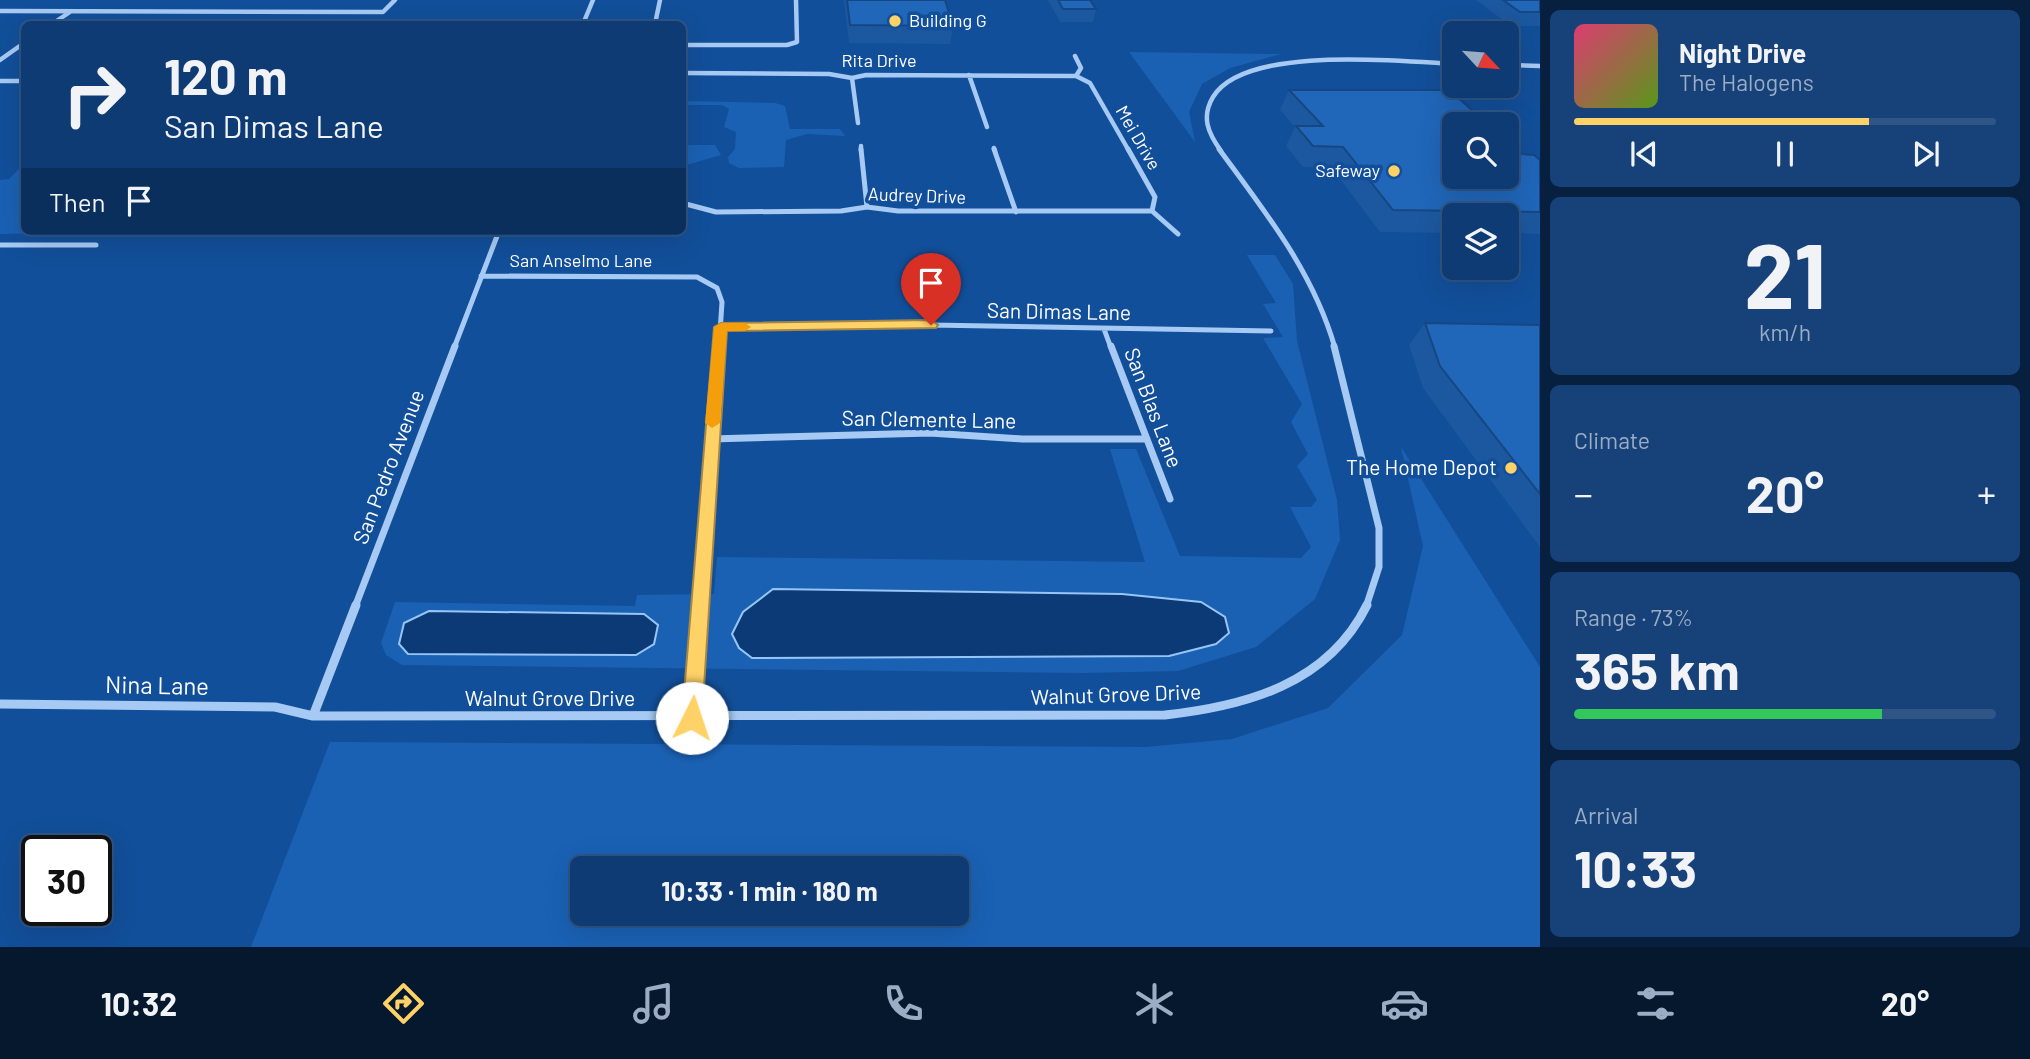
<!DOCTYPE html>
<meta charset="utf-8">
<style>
:root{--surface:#0e3b74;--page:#174279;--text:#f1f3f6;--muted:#9badc5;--line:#2e5586;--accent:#ffd268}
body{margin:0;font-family:Barlow,sans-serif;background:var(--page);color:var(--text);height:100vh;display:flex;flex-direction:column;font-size:26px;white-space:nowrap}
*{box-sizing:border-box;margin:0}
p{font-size:23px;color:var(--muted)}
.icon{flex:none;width:38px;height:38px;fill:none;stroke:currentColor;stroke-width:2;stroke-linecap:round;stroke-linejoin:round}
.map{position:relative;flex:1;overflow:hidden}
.panel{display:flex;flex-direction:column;gap:10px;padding:10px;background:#082040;width:490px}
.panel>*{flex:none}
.banner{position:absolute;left:21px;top:21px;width:665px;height:214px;border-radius:10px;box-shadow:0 7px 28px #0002,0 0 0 2px var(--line);background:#0e3b74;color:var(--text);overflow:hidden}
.needle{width:46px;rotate:116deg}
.tools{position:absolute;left:1442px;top:21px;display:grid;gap:14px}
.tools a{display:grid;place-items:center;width:77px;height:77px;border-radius:10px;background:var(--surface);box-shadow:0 7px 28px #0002,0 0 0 2px var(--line);font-size:35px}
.speed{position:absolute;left:21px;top:835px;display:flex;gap:14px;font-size:35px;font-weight:700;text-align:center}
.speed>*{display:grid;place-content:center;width:91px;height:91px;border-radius:50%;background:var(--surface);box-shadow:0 7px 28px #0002,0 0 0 2px var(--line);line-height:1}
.speed .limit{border:4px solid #111;border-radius:10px;background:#fff;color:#111}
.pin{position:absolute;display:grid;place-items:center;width:60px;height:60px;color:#fff;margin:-72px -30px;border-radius:50% 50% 50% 0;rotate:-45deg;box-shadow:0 0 7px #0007}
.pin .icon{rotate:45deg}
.me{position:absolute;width:77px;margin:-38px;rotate:4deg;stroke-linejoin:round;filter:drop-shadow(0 0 5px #0008)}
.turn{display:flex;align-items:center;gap:24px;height:147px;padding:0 28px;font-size:32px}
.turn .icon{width:91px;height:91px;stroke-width:2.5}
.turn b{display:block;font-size:49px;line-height:60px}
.then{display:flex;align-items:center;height:66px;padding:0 28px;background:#0003;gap:14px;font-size:26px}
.big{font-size:52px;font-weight:700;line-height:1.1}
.panel .card{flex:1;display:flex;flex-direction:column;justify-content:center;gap:10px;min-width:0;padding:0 24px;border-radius:10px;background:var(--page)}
.panel .dial{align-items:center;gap:0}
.dial b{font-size:91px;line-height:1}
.song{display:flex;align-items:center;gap:21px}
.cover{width:84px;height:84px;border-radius:10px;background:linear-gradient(135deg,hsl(340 70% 55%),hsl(90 70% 35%))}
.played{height:7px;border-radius:4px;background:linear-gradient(90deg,var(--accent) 70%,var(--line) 70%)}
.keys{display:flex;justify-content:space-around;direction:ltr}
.heat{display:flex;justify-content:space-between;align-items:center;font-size:38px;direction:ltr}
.charge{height:10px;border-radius:5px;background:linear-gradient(90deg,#34c759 73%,var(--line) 0)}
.trip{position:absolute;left:570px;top:856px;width:399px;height:70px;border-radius:10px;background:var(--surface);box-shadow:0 7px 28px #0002,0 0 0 2px var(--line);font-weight:700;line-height:70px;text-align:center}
.tab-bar{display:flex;height:112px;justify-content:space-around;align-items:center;background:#06182e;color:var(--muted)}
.tab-bar .icon{width:49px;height:49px}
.tab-bar .active{color:var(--accent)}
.tab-bar b{font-size:32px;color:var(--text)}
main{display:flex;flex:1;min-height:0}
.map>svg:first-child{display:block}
</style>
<main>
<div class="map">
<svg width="1540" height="947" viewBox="0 0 1540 947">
<rect width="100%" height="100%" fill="#124f9a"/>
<path fill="#1a61b4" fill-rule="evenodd" d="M1129 52 1281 54 1230 68 1202 84 1189 112 1195 142Z
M683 101 775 103 785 106 790 129H840L845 136 807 134 786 140 784 167 739 168 729 163 728 157 735 149 736 132 724 127 729 109 722 105H683Z
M683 145H715L721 155 683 166Z
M24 164V231H52L50 233 0 234V180L9 179Z
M1247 255H1275L1293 284 1297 341 1337 500 1340 540 1315 599 1256 647 1178 671 1082 673 402 665 386 655 381 643 395 602 635 606 637 595 714 594 717 557 1145 562 1110 449H1136L1180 556 1301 558 1311 547 1290 507H1311L1317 500 1297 466 1308 454 1291 422 1302 404 1263 338 1283 337 1263 304 1276 303Z
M1401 447 1540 667V947H251L330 742 1146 747 1232 739 1328 708 1402 635 1423 546ZM957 868V914H583V868Z"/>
<path fill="#0b3a76" stroke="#98c5f7" stroke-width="2" d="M773 589 1122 594 1201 602 1225 617 1229 633 1216 644 1169 656 752 658 739 648 732 634 743 612Z
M429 611 644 614 658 625 654 644 636 655 408 654 399 644 404 623Z"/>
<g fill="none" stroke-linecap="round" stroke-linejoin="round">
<path stroke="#a6caf3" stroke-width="4.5" d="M0 11 383 12 395 0
M52 24 70 12
M583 24 593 0
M655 24 660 0
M682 45H787L797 42 796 0
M1075 56 1081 68 1076 76 1090 83 1129 151
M0 60 24 43
M1507 65 1540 66
M682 73 829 74 852 78 866 75 1076 76
M969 75 987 127
M852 78 858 123
M0 81H24
M861 146V151
M994 148 995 151
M1221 151C1208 133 1201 117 1213 97 1244 45 1399 61 1454 64"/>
<path stroke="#a6caf3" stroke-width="5" d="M861 149 867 207
M994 149 1016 212
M1128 149 1155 197 1152 211 1178 234
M1219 149C1265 212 1313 271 1335 348
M682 203 716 212 841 211 867 207 898 211H1152
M0 245H96
M481 276 697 277 717 288 722 302 719 348
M721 327 931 325 1271 331
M1104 329 1111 348
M454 348 499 231"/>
<path stroke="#a6caf3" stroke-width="7" d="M1111 346 1170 499
M1334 346 1379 528V567L1366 607
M711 439 930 433 1022 439H1147
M355 607 455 346
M700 607 719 346"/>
<path stroke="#a6caf3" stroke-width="9" d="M0 704 275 707 313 716 1165 715C1246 706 1328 684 1367 605
M313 716 356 605
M692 718 700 605"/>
</g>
<path fill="#1c589f" d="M844 0H945L953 26 950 44 849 43Z
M1048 0H1090L1096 9 1093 22H1060Z
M1476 0H1540V26H1511Z
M1289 90 1540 160V234L1507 233V215H1454V233L1380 232 1332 168 1303 167 1286 146 1295 127 1280 110Z
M1425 323 1540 325V547L1423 388 1409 345Z"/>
<path fill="#2066b9" stroke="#164782" stroke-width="2" d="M847 0H945L953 26 850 25Z
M1058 0H1090L1096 9H1063Z
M1503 0H1540V12H1520Z
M1289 90H1449L1488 124H1454V177H1507V141L1522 154 1534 155 1540 160V212L1393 210 1343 147 1313 146 1296 126H1323Z
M1425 323 1540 325V494L1440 366Z"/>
<path fill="#ffd268" stroke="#a68844" stroke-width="2" d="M931 320 938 325 936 328 727 331 702 718 700 724 692 727 685 724 682 718 714 327 721 323Z"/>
<path fill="#f59e0b" d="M721 323H745L751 327 745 331H727L720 423 712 428 705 423 714 327Z"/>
<g fill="#ffd268" stroke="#124f9a" stroke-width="2.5">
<circle cx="895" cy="21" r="7"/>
<circle cx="1394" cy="171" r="7"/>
<circle cx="1511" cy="468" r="7"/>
</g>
<g text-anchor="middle" stroke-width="7" stroke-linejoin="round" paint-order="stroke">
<g font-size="18" fill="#fff" stroke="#124f9a" text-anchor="start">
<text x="909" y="27">Building G</text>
<text x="1380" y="177" text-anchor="end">Safeway</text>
</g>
<g font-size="18" fill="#fff" stroke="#124f9a">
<text x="879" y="67">Rita Drive</text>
<text transform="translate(1138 138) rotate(60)" y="6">Mei Drive</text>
<text transform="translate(917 196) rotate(2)" y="6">Audrey Drive</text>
<text x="581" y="267">San Anselmo Lane</text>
</g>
<g font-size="21" fill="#fff" stroke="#124f9a">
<text transform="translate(1059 312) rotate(1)" y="7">San Dimas Lane</text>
<text transform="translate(1153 408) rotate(69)" y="7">San Blas Lane</text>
<text transform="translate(929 420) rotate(1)" y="7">San Clemente Lane</text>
<text transform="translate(389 467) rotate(-69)" y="7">San Pedro Avenue</text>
<text transform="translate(1116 695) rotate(-2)" y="7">Walnut Grove Drive</text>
<text x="550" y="706">Walnut Grove Drive</text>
</g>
<g font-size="21" fill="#fff" stroke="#124f9a" text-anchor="end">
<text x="1497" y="475">The Home Depot</text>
</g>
<g font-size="24" fill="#fff" stroke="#124f9a">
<text transform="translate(157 686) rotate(1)" y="8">Nina Lane</text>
</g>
</g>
</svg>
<div class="tools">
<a><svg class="needle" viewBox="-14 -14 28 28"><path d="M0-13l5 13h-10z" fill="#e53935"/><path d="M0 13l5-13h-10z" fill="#9badc5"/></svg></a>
<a><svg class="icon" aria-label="search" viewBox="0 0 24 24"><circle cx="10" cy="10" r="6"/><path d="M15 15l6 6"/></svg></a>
<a><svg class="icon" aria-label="layers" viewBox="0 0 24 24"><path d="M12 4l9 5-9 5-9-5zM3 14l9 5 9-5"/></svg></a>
</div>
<div class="speed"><div class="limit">30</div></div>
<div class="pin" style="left:931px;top:325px;background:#d93025"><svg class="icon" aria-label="arrive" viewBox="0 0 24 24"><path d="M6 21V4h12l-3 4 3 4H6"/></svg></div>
<svg class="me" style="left:692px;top:718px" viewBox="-20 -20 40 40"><circle r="19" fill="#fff"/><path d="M0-13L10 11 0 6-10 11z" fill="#ffd268"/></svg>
<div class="trip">10:33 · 1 min · 180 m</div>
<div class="banner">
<div class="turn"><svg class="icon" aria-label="right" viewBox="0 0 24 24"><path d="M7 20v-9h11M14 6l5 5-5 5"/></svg><div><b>120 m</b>San Dimas Lane</div></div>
<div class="then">Then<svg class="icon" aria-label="arrive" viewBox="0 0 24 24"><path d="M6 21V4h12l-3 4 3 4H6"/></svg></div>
</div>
</div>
<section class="panel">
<div class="card">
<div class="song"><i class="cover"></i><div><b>Night Drive</b><p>The Halogens</p></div></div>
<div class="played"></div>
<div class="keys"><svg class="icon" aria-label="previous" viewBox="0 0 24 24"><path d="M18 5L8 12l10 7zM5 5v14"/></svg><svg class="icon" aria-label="pause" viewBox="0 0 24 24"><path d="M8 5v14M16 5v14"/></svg><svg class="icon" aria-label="next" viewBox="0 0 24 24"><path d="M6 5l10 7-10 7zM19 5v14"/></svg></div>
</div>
<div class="card dial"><b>21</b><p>km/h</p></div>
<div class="card"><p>Climate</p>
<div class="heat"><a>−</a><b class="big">20°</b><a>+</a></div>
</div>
<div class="card"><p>Range · 73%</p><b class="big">365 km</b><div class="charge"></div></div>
<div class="card"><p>Arrival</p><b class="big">10:33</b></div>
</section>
</main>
<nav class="tab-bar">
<b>10:32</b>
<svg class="icon active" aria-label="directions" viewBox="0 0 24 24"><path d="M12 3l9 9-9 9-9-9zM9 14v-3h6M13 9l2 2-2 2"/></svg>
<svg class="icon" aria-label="music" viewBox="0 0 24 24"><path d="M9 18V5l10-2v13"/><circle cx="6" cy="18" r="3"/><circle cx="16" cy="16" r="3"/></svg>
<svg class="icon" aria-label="phone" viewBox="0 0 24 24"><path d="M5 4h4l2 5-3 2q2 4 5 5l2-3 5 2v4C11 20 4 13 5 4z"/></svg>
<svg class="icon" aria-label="climate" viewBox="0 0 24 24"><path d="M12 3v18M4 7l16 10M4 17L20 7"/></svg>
<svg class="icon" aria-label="car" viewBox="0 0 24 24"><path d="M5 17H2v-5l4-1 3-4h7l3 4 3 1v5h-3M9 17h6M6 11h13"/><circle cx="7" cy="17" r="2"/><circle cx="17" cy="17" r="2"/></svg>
<svg class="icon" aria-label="filters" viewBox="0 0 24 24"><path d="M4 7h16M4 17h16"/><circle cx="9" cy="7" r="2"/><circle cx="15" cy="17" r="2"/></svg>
<b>20°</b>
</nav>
